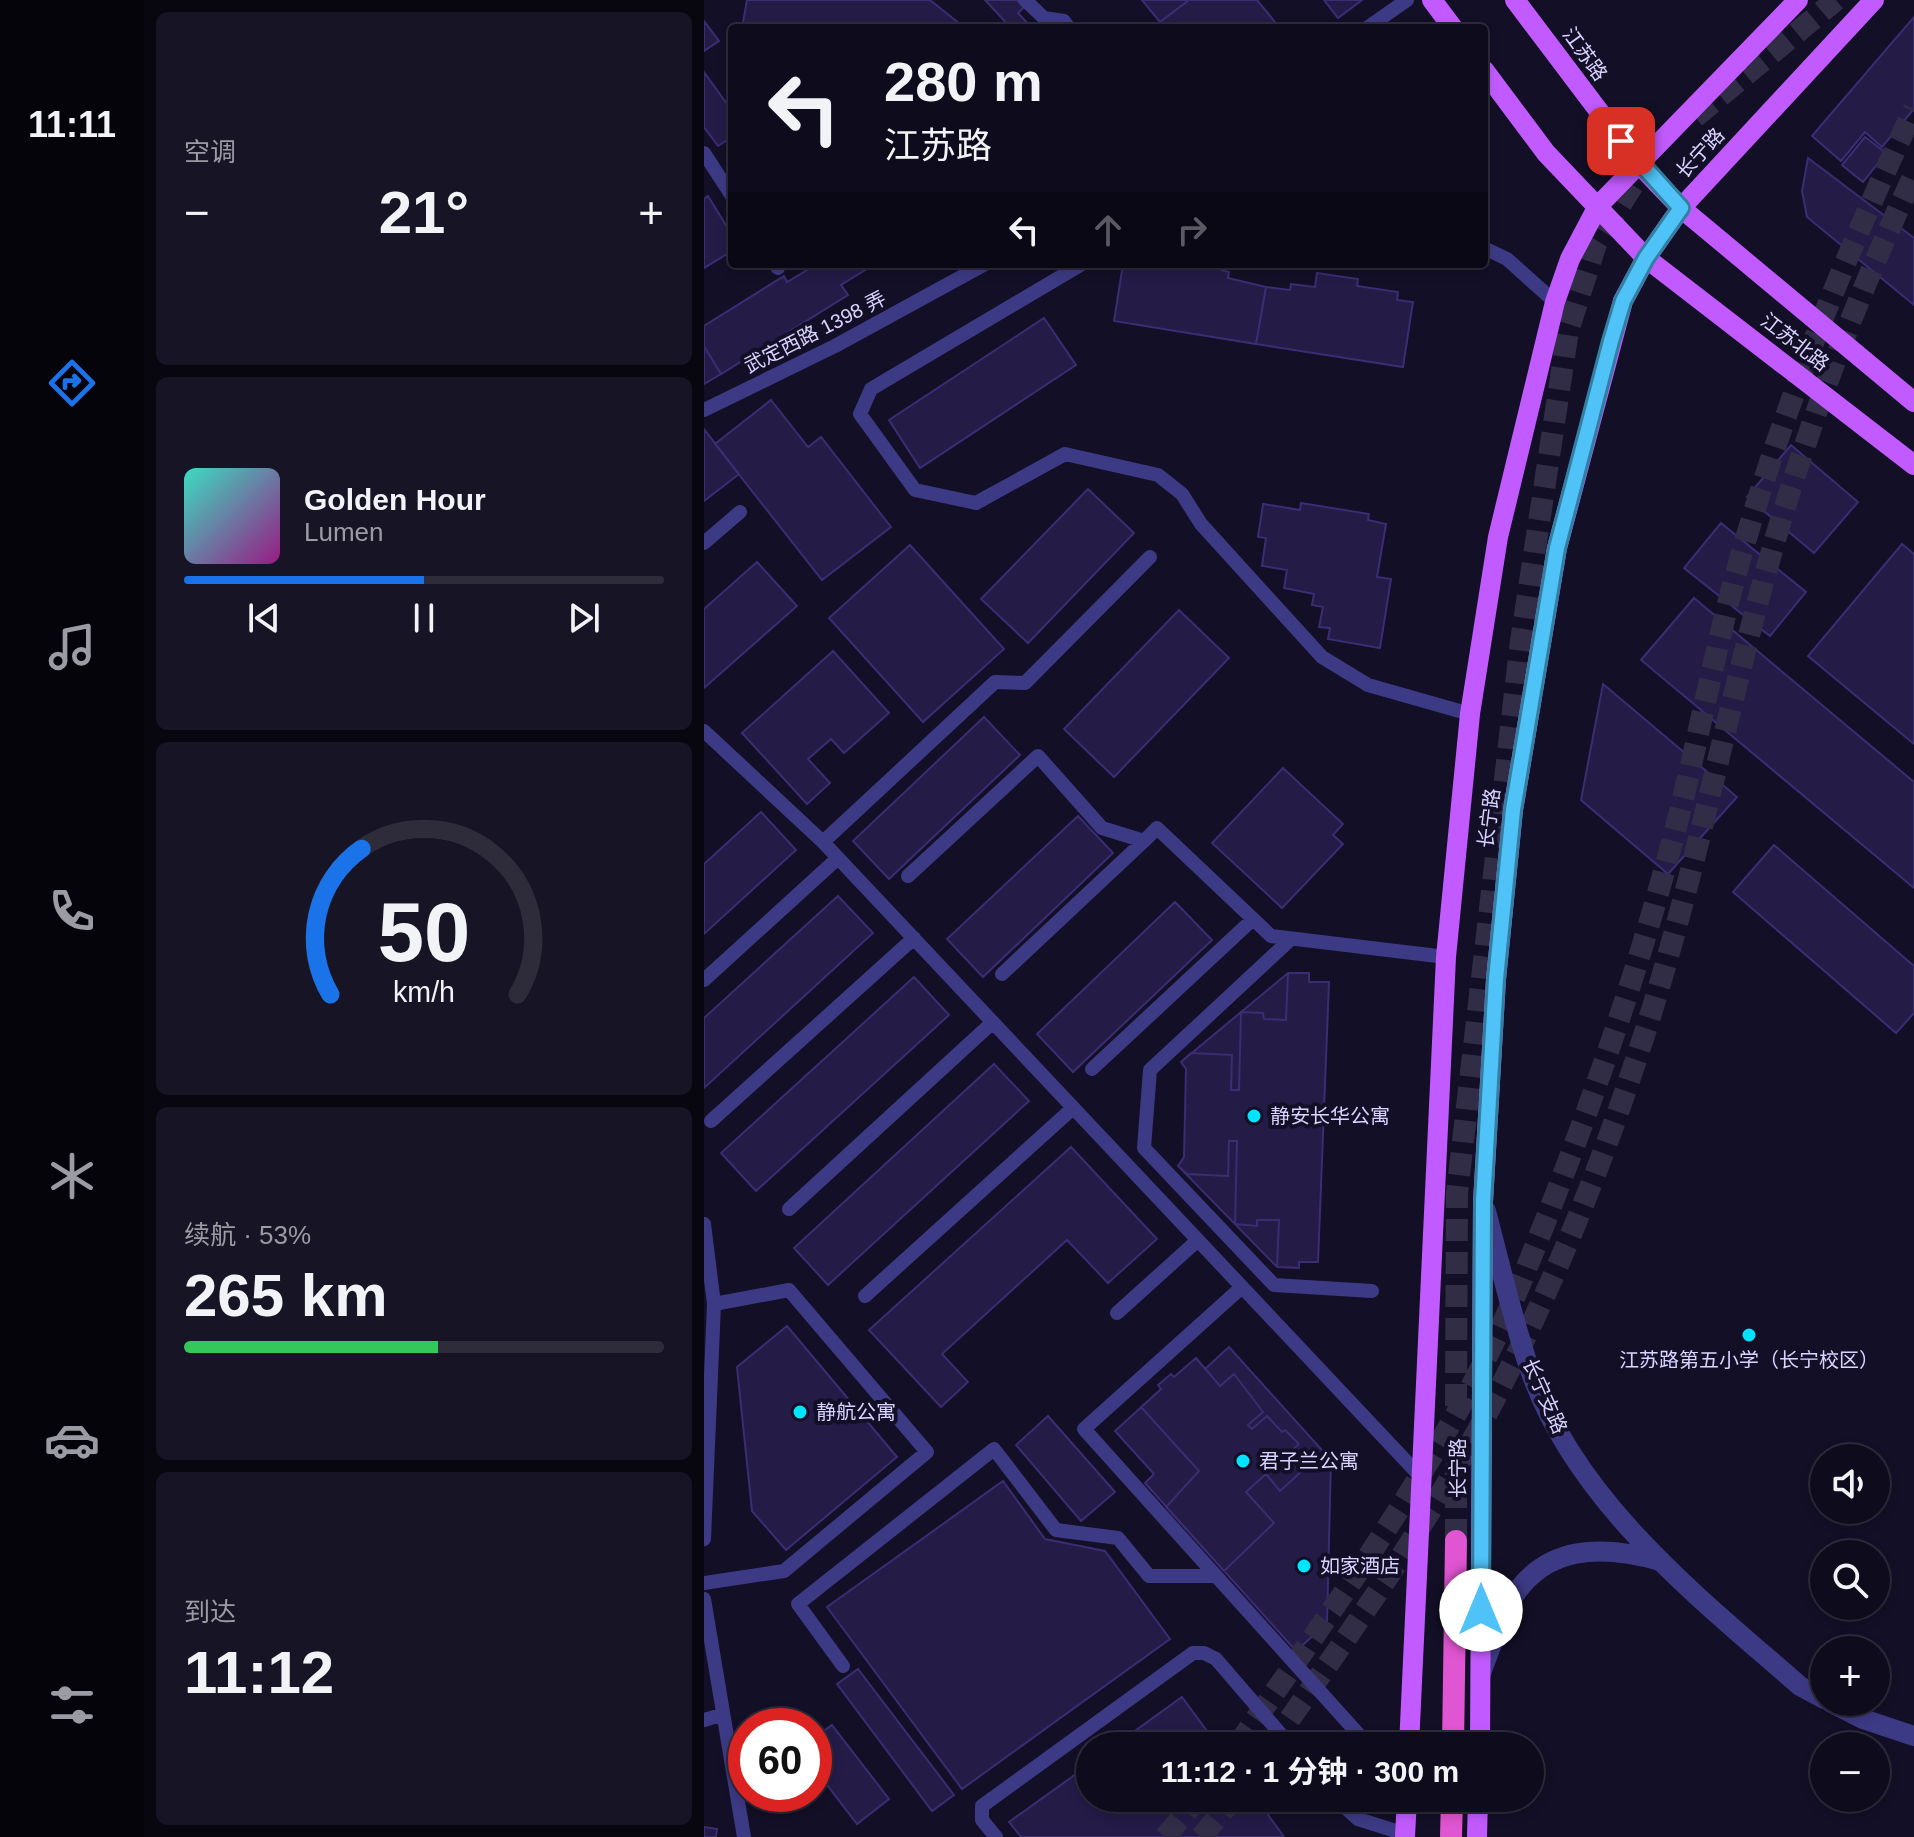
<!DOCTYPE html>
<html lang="zh">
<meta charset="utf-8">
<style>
:root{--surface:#0e0b1c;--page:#171425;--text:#f1f3f6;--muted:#9b9ba3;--line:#2e2b3b;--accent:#1a73e8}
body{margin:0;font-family:Helvetica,"Noto Sans SC",sans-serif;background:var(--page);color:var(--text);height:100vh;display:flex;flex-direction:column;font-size:30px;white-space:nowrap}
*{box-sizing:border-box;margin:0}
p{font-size:26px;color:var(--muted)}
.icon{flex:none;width:44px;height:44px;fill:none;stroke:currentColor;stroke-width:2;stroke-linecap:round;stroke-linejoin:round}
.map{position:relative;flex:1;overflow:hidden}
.sheet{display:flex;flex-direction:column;gap:12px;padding:12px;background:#08060f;width:560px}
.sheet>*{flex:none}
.guide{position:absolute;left:24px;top:24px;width:760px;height:244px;border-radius:8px;box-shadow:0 4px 12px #0003,0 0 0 2px var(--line);background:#0e0b1c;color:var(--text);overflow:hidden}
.fabs{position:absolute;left:1106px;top:1444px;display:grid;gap:16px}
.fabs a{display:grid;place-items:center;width:80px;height:80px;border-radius:50%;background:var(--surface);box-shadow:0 4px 12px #0003,0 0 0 2px var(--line);font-size:40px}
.speed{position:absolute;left:24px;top:1708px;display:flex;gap:16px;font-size:40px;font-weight:700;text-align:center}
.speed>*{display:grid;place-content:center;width:104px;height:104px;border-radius:50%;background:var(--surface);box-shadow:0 4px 12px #0003,0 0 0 2px var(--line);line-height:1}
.speed .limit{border:12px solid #d22;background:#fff;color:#111}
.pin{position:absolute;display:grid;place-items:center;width:68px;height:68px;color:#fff;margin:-34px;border-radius:16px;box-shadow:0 4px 12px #0006}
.me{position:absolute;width:88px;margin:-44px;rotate:0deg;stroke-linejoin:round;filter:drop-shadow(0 0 6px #0008)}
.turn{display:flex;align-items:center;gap:28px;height:168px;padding:0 24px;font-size:36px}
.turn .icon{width:104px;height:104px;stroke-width:2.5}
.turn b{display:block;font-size:56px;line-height:68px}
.lanes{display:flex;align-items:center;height:76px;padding:0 24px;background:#0003;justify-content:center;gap:40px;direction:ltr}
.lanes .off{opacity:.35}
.big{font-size:60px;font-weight:700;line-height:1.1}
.sheet .tile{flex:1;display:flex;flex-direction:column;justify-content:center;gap:12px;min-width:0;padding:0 28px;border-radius:12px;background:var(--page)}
.sheet .dial{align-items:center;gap:0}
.dial svg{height:208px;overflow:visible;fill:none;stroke:var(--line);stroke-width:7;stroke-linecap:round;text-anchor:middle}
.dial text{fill:var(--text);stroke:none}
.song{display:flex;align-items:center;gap:24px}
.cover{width:96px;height:96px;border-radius:12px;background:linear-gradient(135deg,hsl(170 70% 55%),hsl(310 70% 35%))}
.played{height:8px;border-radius:4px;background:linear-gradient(90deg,var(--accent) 50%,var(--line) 50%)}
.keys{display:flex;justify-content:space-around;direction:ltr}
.heat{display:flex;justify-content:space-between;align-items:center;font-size:44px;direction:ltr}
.charge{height:12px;border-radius:6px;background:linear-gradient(90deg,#34c759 53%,var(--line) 0)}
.trip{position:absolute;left:372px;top:1732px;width:468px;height:80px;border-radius:40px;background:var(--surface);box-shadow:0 4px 12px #0003,0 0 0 2px var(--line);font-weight:700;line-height:80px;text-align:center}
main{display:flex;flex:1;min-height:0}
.menu{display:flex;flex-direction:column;width:144px;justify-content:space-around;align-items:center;background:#06040b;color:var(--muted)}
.menu .icon{width:56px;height:56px}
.menu .active{color:var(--accent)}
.menu b{font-size:36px;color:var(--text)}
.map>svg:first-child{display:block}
</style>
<main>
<nav class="menu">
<b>11:11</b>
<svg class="icon active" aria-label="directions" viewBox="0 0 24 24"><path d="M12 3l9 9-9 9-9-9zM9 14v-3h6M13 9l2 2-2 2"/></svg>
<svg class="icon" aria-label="music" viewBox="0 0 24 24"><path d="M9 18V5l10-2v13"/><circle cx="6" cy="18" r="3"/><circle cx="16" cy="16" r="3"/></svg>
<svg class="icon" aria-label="phone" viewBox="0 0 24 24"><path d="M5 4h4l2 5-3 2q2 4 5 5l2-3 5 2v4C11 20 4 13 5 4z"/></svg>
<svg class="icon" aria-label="climate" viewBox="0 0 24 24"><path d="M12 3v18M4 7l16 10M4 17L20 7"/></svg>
<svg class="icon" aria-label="car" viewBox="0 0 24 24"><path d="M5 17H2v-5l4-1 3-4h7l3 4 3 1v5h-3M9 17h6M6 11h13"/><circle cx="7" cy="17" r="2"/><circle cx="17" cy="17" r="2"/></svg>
<svg class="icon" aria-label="filters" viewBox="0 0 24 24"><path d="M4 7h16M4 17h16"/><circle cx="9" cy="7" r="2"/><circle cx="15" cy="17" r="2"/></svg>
</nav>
<section class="sheet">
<div class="tile"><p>空调</p>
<div class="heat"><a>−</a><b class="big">21°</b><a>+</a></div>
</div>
<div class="tile">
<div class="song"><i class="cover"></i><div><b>Golden Hour</b><p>Lumen</p></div></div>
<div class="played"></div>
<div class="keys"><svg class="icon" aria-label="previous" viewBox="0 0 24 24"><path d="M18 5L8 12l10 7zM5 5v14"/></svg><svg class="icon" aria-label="pause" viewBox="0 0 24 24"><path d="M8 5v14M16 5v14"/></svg><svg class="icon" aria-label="next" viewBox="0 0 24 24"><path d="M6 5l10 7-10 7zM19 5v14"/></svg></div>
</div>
<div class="tile dial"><svg viewBox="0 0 100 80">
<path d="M14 69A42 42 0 1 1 86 69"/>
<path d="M14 69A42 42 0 0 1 26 13" stroke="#1a73e8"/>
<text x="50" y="56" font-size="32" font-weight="700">50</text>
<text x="50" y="72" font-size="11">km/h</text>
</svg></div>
<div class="tile"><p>续航 · 53%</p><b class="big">265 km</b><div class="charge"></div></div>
<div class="tile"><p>到达</p><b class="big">11:12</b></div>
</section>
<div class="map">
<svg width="1210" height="1837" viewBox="0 0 1210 1837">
<rect width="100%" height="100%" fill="#130f26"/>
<path fill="#241b47" stroke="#3b2d73" stroke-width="2" d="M43 0H226L261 28H38Z
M281 0H313L320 7 314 13 328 28H307Z
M438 0H485L456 22Z
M485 0H553L575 27 460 28 456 22Z
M620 0H658L634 18Z
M1210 17V109L1178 147 1161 132 1137 161 1108 136Z
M0 21 15 41 0 51Z
M0 72 28 111V137L14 146 0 127Z
M1161 137 1182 153 1159 182 1138 165Z
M1104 158 1210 238V305L1103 217 1098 191Z
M4 196 28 235V251L0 268V199Z
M113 264H171L137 285 144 295 17 374 0 346V326L80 276 83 282Z
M419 264 450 269 451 265 463 267 464 264H518L517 270 525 272 524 278 562 287 552 344 410 321Z
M613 273 654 279 653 286 694 292 693 300 709 302 699 367 552 344 562 287 586 290 587 284 611 287Z
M340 318 372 365 216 468 185 420Z
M0 346 17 374 0 384Z
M67 400 104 447 117 437 187 527 118 580 11 444Z
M0 429 35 474 0 501Z
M1087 445 1154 502 1110 553 1043 497Z
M384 489 430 533 324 643 277 599Z
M597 503 665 514 664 520 682 524 673 577 687 579 676 648 624 639 626 628 615 627 619 607 608 605 610 594 580 588 583 570 558 566 562 538 554 537 559 504 596 510Z
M1017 523 1102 592 1066 636 980 568Z
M1198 544 1210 554V744L1104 656Z
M206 545 300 649 219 722 125 618Z
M53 562 93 606 0 688V609Z
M990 598 1210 782V888L937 660Z
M475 610 525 658 410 777 360 729Z
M129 651 185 713 140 753 127 739 104 759 126 783 103 804 38 733Z
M899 684 1033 797 964 874 877 800Z
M280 717 316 755 185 879 149 841Z
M579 768 639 824 629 835 639 844 578 908 508 843Z
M57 812 92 850 0 934V864Z
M374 816 409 853 279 977 243 939Z
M1070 845 1210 966V1013L1192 1033 1029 892Z
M134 896 169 933 0 1088V1018Z
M471 902 508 940 369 1072 333 1034Z
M584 973H605V982H625L614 1262H595V1268L573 1267 575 1220H553V1226L531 1224 533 1141H525L524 1176 483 1174 474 1166 480 1157 482 1069 477 1062 487 1053 528 1055 527 1090H535L537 1012 559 1013 560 1019 582 1020Z
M584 973H605V982H625L614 1262H595V1268L573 1267 474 1166 480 1157 482 1069 477 1062Z
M210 977 245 1015 52 1191 17 1153Z
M290 1064 325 1101 124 1285 90 1248Z
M367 1147 453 1239 404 1283 363 1240 238 1354 264 1382 237 1407 165 1330Z
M83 1326 193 1457 82 1550 48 1511 33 1367Z
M525 1347 627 1460 623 1623 592 1651 441 1483 450 1474 411 1431 457 1389 454 1385 467 1374 470 1377 492 1358 501 1369Z
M492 1358 516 1386 530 1374 559 1412 544 1425 548 1429 563 1416 578 1432 581 1430 595 1444 585 1453 600 1469 576 1491 562 1474 542 1492 570 1523 520 1571 462 1507 495 1471 437 1407 457 1389 454 1385 467 1374 470 1377Z
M344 1416 411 1492 377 1521 312 1445Z
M299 1481 341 1539 401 1551 466 1639 258 1789 123 1607Z
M154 1669 250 1795 228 1811 133 1684Z
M478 1697 514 1746H410Z
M128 1725 185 1799 153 1824 110 1768V1738Z
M386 1764V1798H552L580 1837H317L305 1822Z
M0 1827 13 1829 12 1837H0Z
M0 1827 13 1829 12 1837H0Z"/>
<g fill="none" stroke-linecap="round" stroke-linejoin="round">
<path stroke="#312d47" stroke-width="22" stroke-dasharray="22 11" stroke-linecap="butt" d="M991 117 1132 0
M752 1406 753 1193 817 641 864 331 892 244 932 180 948 162
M752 1541V1465
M533 1746C636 1598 753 1441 821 1272 876 1136 926 998 964 857 992 756 1009 652 1038 552 1082 400 1143 251 1210 109
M567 1746C645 1634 727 1521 790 1400 854 1277 907 1142 948 1010 994 862 1023 710 1065 561 1102 430 1152 298 1210 175
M461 1837 494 1798
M497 1837 530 1798"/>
<path stroke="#3d3a85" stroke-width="14" d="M321 0 340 18 360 21 365 28
M663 28 703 0
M0 153 28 196
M780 248 803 259 851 302
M71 264 74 268
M378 264 167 389 156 414 211 490 272 503 361 454 454 475 478 494 497 524 618 657 664 685 766 714
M0 410 131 346 281 264
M0 543 36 512
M0 731 119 842 717 1477
M119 842 291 682 321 683 446 557
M204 876 334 756 398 828 440 841 453 828 567 936 742 957
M587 939 446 1070 440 1148 570 1285 668 1291
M298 974 440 841
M0 980 134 858
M388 1069 547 921
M7 1121 210 938
M85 1209 289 1022
M0 1224 10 1304 0 1539
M538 1287 380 1429 665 1746
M161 1296 369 1108
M413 1313 494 1240
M0 1583 80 1571 223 1452 85 1290 10 1304
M0 1599 40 1837
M139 1666 94 1604 290 1449 352 1530 414 1538 445 1576H512
M0 1720 17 1715
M631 1798 654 1819 701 1834
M292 1837 278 1820V1806L489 1653H500L512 1659 587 1746"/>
<path stroke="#3d3a85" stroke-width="20" d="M782 1211C796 1264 808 1318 826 1370 872 1502 994 1597 1096 1686L1120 1699
M777 1673C786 1650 794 1625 805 1604 839 1543 899 1545 957 1561
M1126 1702 1159 1719 1210 1736"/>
<path stroke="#c25bff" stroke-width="20" d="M728 0 749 28
M811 0 934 163 977 208 1210 402
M780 70 842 153 942 258 1210 465
M705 1746 742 957 766 714 794 537 851 302 866 259 894 206 1094 0
M776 1746 779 1202 792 979 809 810 853 548 919 301 942 258 977 208 1170 0
M701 1837 703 1798
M773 1837 774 1798"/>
<path stroke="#e055d1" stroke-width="22" d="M749 1746 752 1541
M747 1837 748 1798"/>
</g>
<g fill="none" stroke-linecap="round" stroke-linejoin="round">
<g stroke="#337fa1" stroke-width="20">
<path id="route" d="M777 1610 779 1202 792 979 809 810 853 548 907 341 919 301 942 258 977 208 917 141"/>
</g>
<use href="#route" stroke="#4fc3f7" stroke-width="14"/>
</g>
<g fill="#00e5ff" stroke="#130f26" stroke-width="3">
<circle cx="550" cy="1116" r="8"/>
<circle cx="1045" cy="1335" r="8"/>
<circle cx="96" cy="1412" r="8"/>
<circle cx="539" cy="1461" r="8"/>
<circle cx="600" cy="1566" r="8"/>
</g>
<g text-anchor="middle" stroke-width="8" stroke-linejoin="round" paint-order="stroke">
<g font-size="20" fill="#d9d4ff" stroke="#130f26">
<text transform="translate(881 54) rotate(54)" y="7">江苏路</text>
<text transform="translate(996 153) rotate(-47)" y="7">长宁路</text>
<text transform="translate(111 332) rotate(-27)" y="7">武定西路 1398 弄</text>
<text transform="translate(1091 342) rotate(38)" y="7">江苏北路</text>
<text transform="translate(785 818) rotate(-83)" y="7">长宁路</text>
<text transform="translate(841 1396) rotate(66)" y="7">长宁支路</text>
<text transform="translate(754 1468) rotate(-90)" y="7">长宁路</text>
</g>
<g font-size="20" fill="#d9d4ff" stroke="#130f26" text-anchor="start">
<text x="566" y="1123">静安长华公寓</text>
<text x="1045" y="1367" text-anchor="middle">江苏路第五小学（长宁校区）</text>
<text x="112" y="1419">静航公寓</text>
<text x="555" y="1468">君子兰公寓</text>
<text x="616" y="1573">如家酒店</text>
</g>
</g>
</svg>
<div class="fabs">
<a><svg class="icon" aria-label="sound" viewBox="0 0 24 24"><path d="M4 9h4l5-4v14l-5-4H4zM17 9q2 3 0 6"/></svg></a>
<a><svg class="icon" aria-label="search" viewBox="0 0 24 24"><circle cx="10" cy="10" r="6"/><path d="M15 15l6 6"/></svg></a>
<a>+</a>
<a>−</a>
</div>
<div class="speed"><div class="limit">60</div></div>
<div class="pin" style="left:917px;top:141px;background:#d93025"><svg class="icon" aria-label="arrive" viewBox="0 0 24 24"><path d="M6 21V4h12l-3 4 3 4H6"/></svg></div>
<svg class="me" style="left:777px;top:1610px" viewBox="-20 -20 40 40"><circle r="19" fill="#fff"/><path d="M0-13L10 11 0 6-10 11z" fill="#4fc3f7"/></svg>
<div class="trip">11:12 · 1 分钟 · 300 m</div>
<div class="guide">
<div class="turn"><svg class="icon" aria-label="left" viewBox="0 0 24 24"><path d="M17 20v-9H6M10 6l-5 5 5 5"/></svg><div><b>280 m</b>江苏路</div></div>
<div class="lanes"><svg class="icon" aria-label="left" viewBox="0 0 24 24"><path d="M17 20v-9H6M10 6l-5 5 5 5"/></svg><svg class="icon off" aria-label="ahead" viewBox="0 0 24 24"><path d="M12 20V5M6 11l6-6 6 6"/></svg><svg class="icon off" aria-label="right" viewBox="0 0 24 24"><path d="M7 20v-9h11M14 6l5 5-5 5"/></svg></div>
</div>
</div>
</main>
